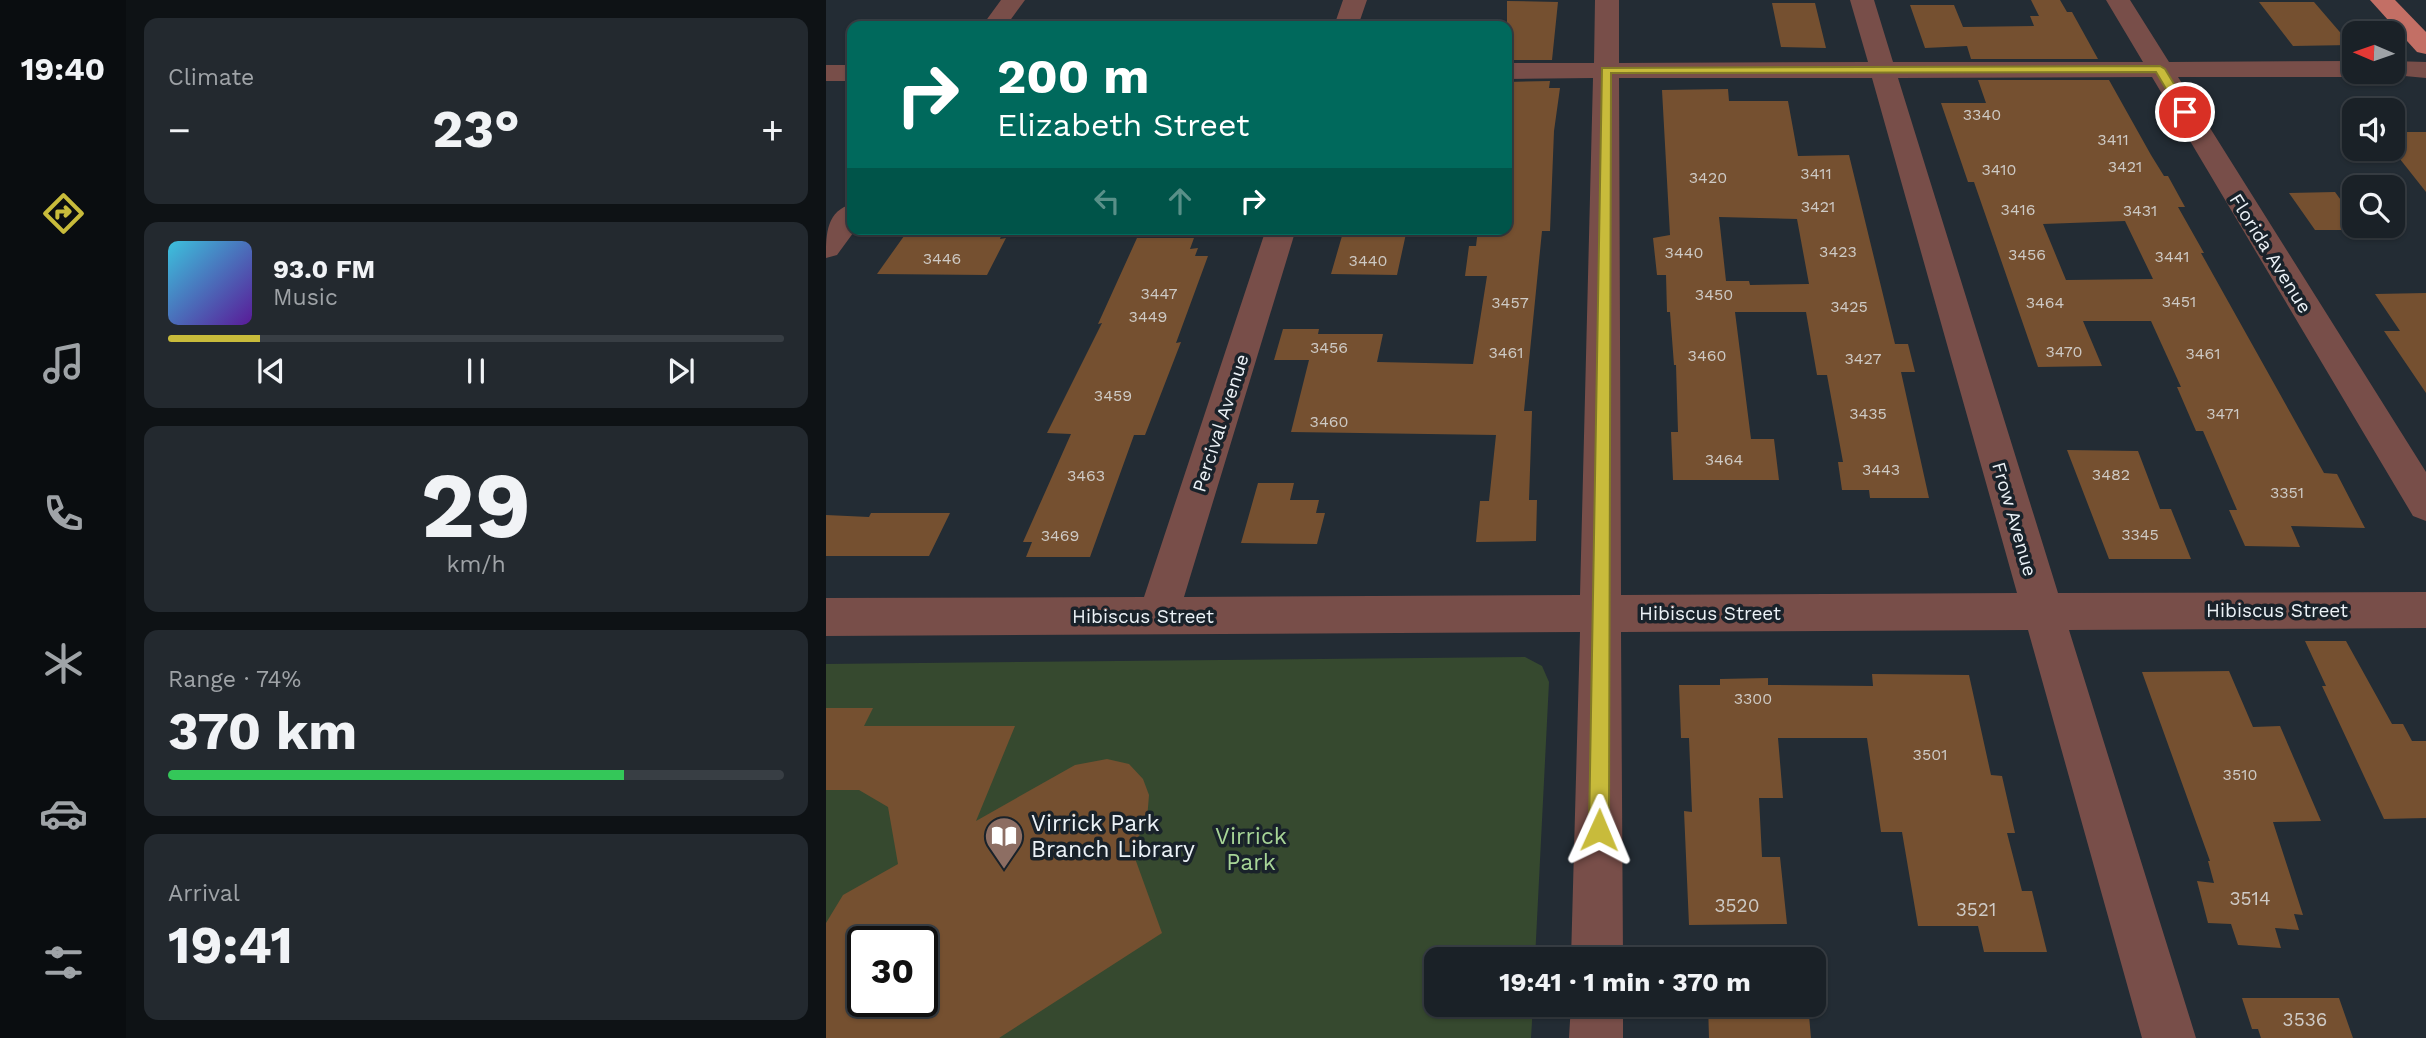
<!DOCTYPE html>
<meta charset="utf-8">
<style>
:root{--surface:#1a2127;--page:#23292f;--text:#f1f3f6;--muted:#9fa3a7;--line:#383e44;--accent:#c8bb3b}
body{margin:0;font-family:"Work Sans",sans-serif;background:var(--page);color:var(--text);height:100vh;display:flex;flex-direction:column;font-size:26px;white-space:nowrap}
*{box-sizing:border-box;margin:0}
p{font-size:23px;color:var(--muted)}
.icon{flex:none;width:38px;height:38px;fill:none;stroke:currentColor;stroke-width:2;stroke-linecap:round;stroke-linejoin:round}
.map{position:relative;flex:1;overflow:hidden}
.drawer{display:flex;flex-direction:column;gap:18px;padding:18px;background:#0e1215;width:700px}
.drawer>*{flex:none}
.hud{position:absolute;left:21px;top:21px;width:665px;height:214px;border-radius:14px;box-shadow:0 2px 5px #0004,0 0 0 2px var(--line);background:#00695c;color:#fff;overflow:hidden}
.needle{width:46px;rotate:272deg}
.controls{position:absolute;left:1516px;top:21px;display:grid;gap:14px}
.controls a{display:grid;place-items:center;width:63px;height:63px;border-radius:14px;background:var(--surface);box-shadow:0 2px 5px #0004,0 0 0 2px var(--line);font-size:35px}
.speed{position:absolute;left:21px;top:926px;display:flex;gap:14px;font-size:35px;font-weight:700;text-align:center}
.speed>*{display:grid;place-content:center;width:91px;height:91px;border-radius:50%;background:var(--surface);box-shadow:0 2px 5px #0004,0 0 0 2px var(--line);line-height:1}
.speed .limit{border:4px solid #111;border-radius:10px;background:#fff;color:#111}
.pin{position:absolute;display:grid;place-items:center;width:60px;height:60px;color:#fff;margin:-30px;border:4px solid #fff;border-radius:50%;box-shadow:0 2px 7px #0007}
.me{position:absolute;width:77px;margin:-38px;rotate:1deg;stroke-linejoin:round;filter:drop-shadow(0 0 5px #0008)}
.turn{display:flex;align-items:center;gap:24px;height:147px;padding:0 35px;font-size:32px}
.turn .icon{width:91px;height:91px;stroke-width:2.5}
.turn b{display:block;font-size:49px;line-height:60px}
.lanes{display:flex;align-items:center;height:66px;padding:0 35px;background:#0003;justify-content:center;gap:35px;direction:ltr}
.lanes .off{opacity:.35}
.big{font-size:52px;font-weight:700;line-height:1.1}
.drawer .card{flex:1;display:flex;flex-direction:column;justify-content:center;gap:10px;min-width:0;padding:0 24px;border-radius:14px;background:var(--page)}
.drawer .dial{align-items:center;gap:0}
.dial b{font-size:91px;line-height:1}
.song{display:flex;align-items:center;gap:21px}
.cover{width:84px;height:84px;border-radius:10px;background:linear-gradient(135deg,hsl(190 70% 55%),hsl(270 70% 35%))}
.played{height:7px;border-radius:4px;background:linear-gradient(90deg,var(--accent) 15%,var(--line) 15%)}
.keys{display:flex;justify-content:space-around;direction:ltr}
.heat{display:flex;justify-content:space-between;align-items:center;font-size:38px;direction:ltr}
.charge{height:10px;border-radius:5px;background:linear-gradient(90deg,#34c759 74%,var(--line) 0)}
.trip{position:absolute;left:598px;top:947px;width:402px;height:70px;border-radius:14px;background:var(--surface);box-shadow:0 2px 5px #0004,0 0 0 2px var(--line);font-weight:700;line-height:70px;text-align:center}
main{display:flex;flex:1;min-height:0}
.tabs{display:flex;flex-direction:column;width:126px;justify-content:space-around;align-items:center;background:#0a0d10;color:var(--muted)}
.tabs .icon{width:49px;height:49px}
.tabs .active{color:var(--accent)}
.tabs b{font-size:32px;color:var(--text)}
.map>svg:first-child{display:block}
</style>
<main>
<nav class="tabs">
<b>19:40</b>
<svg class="icon active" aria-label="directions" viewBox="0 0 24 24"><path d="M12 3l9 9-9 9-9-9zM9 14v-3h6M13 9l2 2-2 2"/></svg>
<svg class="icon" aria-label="music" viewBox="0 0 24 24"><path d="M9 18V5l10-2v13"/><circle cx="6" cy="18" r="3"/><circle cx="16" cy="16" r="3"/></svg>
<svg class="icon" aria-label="phone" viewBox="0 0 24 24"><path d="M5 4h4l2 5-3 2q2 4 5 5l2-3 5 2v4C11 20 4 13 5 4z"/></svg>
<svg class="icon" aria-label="climate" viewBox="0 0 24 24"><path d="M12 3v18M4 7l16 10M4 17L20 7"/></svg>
<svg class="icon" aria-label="car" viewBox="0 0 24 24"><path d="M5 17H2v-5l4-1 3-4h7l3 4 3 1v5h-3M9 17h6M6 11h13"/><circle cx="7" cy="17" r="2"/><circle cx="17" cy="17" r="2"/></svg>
<svg class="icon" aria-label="filters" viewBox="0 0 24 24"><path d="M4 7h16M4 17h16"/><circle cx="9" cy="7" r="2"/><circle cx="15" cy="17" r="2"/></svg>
</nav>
<section class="drawer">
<div class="card"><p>Climate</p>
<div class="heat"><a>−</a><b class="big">23°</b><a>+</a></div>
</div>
<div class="card">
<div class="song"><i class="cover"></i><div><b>93.0 FM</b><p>Music</p></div></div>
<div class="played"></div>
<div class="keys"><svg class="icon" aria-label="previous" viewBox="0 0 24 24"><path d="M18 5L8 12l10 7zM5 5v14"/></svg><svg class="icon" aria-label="pause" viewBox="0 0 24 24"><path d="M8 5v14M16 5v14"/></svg><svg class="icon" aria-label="next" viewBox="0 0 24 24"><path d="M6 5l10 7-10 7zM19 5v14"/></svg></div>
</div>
<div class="card dial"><b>29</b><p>km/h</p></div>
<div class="card"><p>Range · 74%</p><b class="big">370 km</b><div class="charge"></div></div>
<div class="card"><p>Arrival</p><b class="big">19:41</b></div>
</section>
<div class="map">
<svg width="1600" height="1038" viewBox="0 0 1600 1038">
<rect width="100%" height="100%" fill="#232c34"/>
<path fill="#36492f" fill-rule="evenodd" d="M699 657 716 666 723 682 709 959H611V1004L707 1005 705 1038H0V664ZM37 942H96V1001H37Z"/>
<path fill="#755030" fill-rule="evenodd" d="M1205 0H1234L1241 12H1246L1272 59H1145L1141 46 1099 48 1084 5H1128L1137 27 1208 26 1204 16H1213Z
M681 1 732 2 726 60H681Z
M1433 2H1488L1525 45 1467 46Z
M946 3H989L1000 48 955 47Z
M1152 80H1283L1325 155 1338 176H1342L1359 207H1352L1378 253H1375L1498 473 1511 474 1539 528 1465 526 1474 547 1419 546 1403 510H1411L1377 431H1370L1351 387H1355L1325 321H1257L1276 366 1212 367 1148 182H1142L1115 103H1160ZM1299 221 1327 279 1240 280 1217 224Z
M724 81 723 88H734L728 131 724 231H716L698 411H706L703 500H711L710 541 650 542 654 501H663L670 435 465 432 483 360H448L457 329H493L492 334H557L551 362 647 364 661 276H639L643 246H650L652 229H681V82Z
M902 89 903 101H962L972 156 1023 155 1069 344H1082L1089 372H1075L1103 498H1044L1043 490H1016L1012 462H1017L1001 375H991L980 312H909L925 439H948L953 480H847L845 432H852L850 365H848L844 312H841L840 275H831L827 238 844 235 836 90ZM893 217 971 219 983 284 924 285 923 281H900Z
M1566 132H1600V192L1566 149Z
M1509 192 1528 218V226L1536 230H1489L1463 193Z
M83 229H178L174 239 180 238 161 275 51 274Z
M518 229H581L571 275 505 274Z
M311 238H368L364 249 372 248 369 256H382L350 343 355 342 319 435H308L264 557H200L206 542H197L245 434 221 433 276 323 272 324Z
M1600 293V393L1558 331H1574L1549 294Z
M1241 450 1312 451 1334 509H1345L1365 559H1283Z
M432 483H468L464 500H493L490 513H499L491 544 415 543Z
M45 513H124L103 556H0V515L43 517Z
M1479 641H1520L1566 724H1577L1586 741H1600V818L1558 819 1496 686H1500Z
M1403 671 1427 727 1454 726 1495 821 1447 822 1477 915 1468 914 1473 930 1449 928 1455 948 1412 945 1405 924 1382 923 1371 881 1388 883 1382 861H1384L1316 672Z
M1046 674 1143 675 1165 775 1176 776 1189 833H1181L1196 891H1206L1221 952H1158L1152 926H1092L1076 832H1055L1041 738H952L957 798H933L936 857H954L961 924 863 925 858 811 866 812 863 738H855L853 685H894V679L942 678V685L1047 686Z
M0 708H47L38 726H189L150 821 249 765 281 759 303 764 317 779 323 795 321 820 306 850 336 933 173 1038H0V923L17 895 72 864 62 807 33 790H0ZM37 942H96V1001H37Z
M1416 998H1513L1527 1038H1435L1432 1029H1426Z
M882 1004H982L985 1038H883Z"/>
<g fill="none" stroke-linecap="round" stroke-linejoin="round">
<path fill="#784e49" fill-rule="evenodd" d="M175 0H199L180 26H156Z
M517 0H541L532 26H508Z
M769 0H793V63L1042 62 1024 0H1048L1067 62H1317L1280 0H1304L1343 62 1528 61V72H1539L1528 77H1352L1600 472V521L1587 516 1326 77 1072 78 1232 593 1600 592V628L1243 630 1370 1038H1316L1202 630 795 632 797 959H745L754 632 0 636V598L318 597 440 229H470L358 597 754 595 767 78 681 79V63H768ZM793 78H1046L1191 593 795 595Z
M1566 61 1600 62V78L1557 74 1555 72H1566Z
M0 65H26V81H0Z
M26 204V229H30L11 255 0 258C0 235 0 211 26 204Z
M745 1004H797V1038H743Z"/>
<path fill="#c36f65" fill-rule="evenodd" d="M1544 0H1569L1600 32V54L1591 52Z"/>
</g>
<path fill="#c8bb3b" stroke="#827a26" stroke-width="2" d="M1334 66 1339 69 1365 112 1363 114H1355L1330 72 785 73 783 830 780 837 773 840 766 837 763 830 776 68Z"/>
<defs>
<g id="library-pin" transform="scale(2.0125)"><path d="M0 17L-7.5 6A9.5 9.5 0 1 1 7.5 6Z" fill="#8d6e63" stroke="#19222a"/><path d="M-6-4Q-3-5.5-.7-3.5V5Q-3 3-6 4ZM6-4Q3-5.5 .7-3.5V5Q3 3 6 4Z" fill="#fff"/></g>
</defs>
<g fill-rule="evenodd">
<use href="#library-pin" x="178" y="836"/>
</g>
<g text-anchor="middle" stroke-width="7" stroke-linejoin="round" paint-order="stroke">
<g font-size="16" fill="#cecac5">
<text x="1156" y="120">3340</text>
<text x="1287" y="145">3411</text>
<text x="1299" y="172">3421</text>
<text x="1173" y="175">3410</text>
<text x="990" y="179">3411</text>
<text x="882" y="183">3420</text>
<text x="992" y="212">3421</text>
<text x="1192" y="215">3416</text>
<text x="1314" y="216">3431</text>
<text x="1012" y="257">3423</text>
<text x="858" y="258">3440</text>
<text x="1201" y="260">3456</text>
<text x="1346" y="262">3441</text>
<text x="116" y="264">3446</text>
<text x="542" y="266">3440</text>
<text x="333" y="299">3447</text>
<text x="888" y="300">3450</text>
<text x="1353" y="307">3451</text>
<text x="684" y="308">3457</text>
<text x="1219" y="308">3464</text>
<text x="1023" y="312">3425</text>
<text x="322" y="322">3449</text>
<text x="503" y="353">3456</text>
<text x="1238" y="357">3470</text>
<text x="680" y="358">3461</text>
<text x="1377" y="359">3461</text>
<text x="881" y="361">3460</text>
<text x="1037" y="364">3427</text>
<text x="287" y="401">3459</text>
<text x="1042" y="419">3435</text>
<text x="1397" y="419">3471</text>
<text x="503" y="427">3460</text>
<text x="898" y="465">3464</text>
<text x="1055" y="475">3443</text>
<text x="1285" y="480">3482</text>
<text x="260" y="481">3463</text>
<text x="1461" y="498">3351</text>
<text x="1314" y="540">3345</text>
<text x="234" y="541">3469</text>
<text x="927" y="704">3300</text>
<text x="1104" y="760">3501</text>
<text x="1414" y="780">3510</text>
</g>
<g font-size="19" fill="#ecf2f7" stroke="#19222a">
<text transform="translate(1445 253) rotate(58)" y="7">Florida Avenue</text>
<text transform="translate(394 423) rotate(-72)" y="7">Percival Avenue</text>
<text transform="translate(1189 519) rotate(74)" y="7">Frow Avenue</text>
<text x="1451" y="617">Hibiscus Street</text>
<text x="884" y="620">Hibiscus Street</text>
<text x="317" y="623">Hibiscus Street</text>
</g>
<g font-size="19" fill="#cecac5">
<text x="1424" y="905">3514</text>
<text x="911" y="912">3520</text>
<text x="1150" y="916">3521</text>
<text x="1479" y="1026">3536</text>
</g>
<g font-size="23" fill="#ecf2f7" stroke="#19222a" text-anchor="start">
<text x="205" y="831">Virrick Park<tspan x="205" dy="26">Branch Library</tspan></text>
</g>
<g font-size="23" fill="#a7d597" stroke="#19222a">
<text x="425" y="844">Virrick<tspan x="425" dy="26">Park</tspan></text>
</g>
</g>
</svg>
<div class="controls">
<a><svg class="needle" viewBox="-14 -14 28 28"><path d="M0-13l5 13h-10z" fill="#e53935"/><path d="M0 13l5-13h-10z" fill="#9fa3a7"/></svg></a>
<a><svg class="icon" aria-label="sound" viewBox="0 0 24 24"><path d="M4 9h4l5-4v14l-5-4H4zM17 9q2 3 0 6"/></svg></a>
<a><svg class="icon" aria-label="search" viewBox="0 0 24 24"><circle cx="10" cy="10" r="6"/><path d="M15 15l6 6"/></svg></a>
</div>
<div class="speed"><div class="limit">30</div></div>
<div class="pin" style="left:1359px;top:112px;background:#d93025"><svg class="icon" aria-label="arrive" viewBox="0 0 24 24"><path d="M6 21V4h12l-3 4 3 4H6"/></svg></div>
<svg class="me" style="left:773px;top:830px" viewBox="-20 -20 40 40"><path d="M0-17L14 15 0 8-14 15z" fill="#c8bb3b" stroke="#fff" stroke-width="4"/></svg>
<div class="trip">19:41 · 1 min · 370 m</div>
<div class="hud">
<div class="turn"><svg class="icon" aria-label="right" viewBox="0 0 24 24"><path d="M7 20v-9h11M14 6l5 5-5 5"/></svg><div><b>200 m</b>Elizabeth Street</div></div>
<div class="lanes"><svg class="icon off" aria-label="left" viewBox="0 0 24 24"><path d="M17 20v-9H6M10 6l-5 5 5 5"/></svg><svg class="icon off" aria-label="ahead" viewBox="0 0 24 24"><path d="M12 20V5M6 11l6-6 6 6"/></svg><svg class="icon" aria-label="right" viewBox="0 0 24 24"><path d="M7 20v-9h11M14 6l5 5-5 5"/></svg></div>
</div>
</div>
</main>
